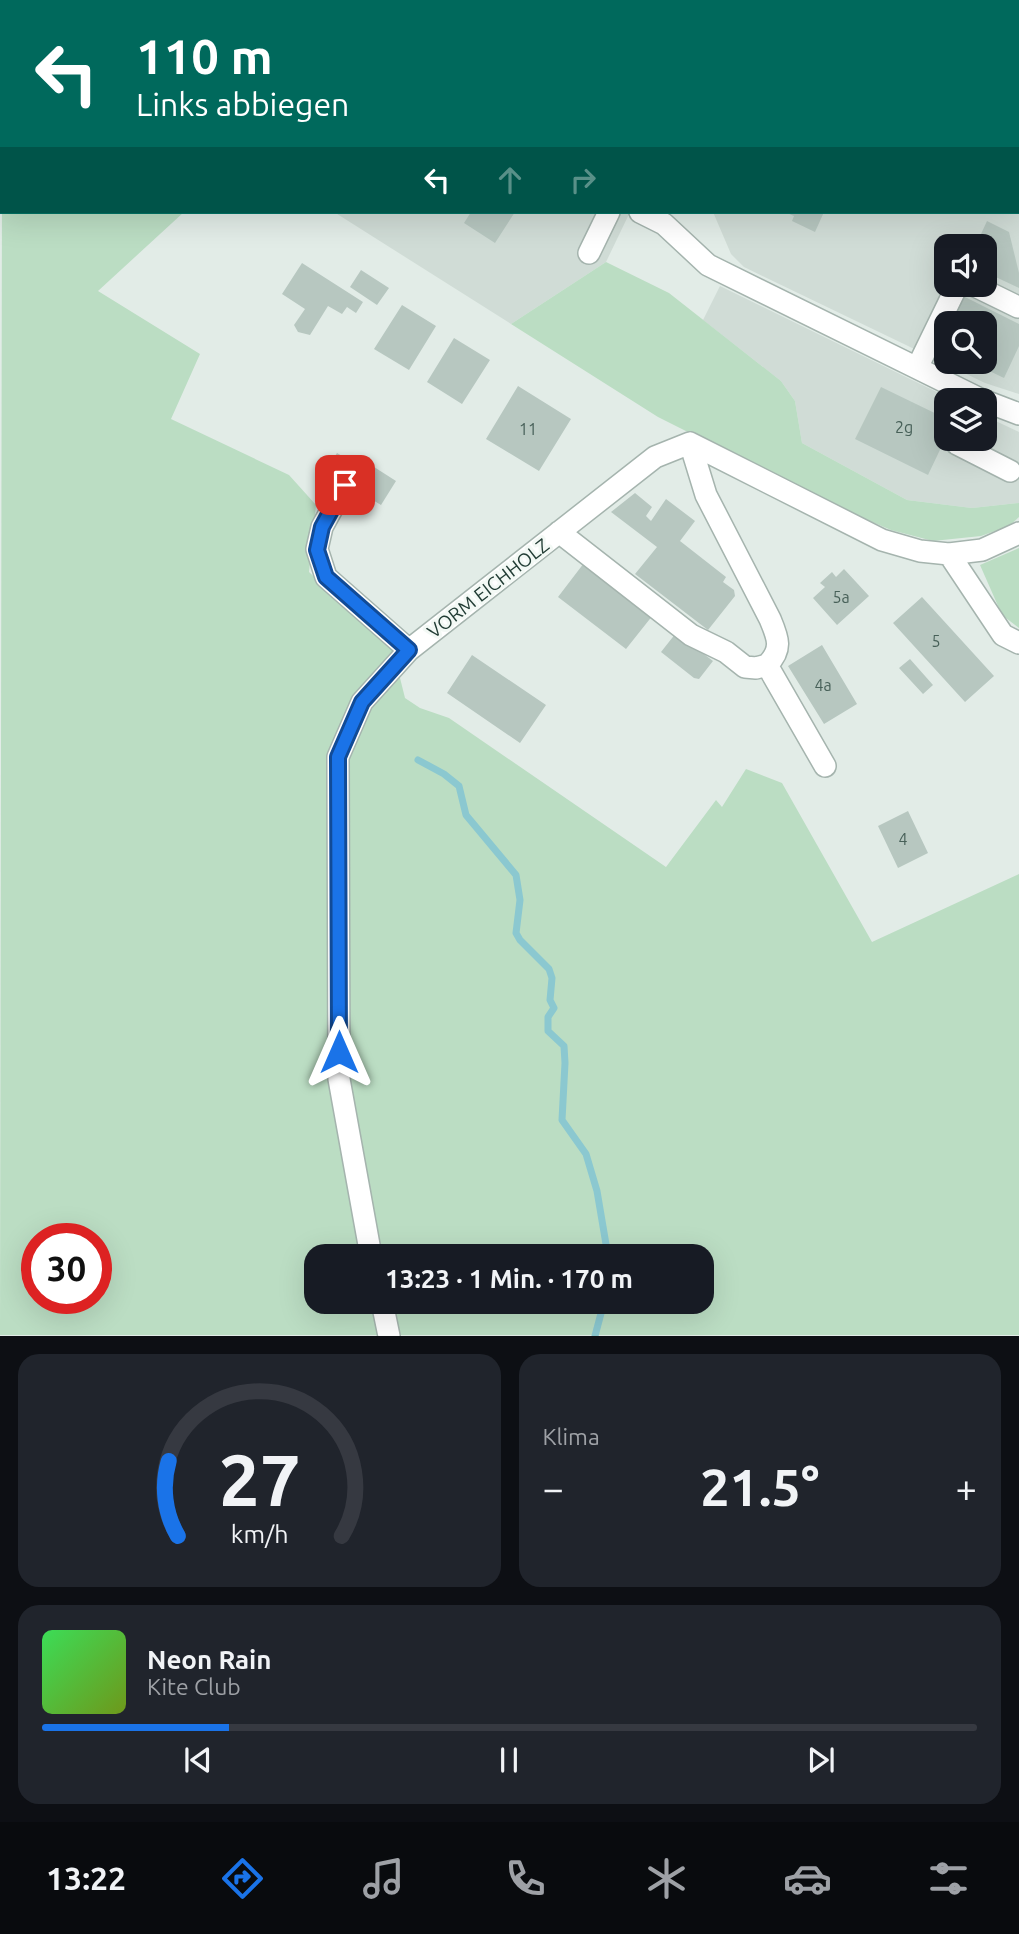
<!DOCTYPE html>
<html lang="de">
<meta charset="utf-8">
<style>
:root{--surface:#171b24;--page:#20242c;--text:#f1f3f6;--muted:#9ea1a6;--line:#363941;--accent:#1a73e8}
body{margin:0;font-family:Ubuntu,sans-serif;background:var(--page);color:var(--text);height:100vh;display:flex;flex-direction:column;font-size:26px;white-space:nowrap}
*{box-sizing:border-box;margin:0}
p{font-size:23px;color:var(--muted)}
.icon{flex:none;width:38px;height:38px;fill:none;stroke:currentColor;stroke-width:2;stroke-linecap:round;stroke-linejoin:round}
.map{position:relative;height:1336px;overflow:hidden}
.details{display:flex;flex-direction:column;gap:18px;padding:18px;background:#0d0f14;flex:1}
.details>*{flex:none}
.hud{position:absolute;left:0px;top:0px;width:1020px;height:214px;box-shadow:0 7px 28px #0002;background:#00695c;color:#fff;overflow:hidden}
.tools{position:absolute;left:934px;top:234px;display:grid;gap:14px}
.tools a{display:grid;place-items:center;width:63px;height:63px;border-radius:14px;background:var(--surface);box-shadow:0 7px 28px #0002;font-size:35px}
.speed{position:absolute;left:21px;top:1223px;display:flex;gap:14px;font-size:35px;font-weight:700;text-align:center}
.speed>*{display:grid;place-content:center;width:91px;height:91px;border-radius:50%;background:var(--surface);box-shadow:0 7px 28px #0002;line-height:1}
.speed .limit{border:10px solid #d22;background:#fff;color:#111}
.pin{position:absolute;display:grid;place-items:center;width:60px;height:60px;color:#fff;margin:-30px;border-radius:14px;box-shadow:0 4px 10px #0006}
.me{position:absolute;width:77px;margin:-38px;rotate:0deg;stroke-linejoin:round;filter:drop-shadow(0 0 5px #0008)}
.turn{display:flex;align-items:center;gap:24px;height:147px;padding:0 21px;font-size:32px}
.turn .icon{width:91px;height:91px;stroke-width:2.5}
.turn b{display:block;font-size:49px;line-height:60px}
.lanes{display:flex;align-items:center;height:66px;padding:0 21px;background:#0003;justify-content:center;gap:35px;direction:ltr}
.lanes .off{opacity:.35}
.big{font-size:52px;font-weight:700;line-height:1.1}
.details .widget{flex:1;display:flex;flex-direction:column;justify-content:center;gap:10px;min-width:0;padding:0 24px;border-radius:21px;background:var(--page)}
.details .dial{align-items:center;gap:0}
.dial svg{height:182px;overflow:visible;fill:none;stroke:var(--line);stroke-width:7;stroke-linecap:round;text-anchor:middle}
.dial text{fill:var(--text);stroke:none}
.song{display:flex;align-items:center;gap:21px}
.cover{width:84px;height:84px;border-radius:10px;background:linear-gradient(135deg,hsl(130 70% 55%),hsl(80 70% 35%))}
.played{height:7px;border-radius:4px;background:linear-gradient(90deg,var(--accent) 20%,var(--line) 20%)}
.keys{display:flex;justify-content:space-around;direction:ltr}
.heat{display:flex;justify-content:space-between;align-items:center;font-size:38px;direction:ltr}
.details .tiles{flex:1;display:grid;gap:18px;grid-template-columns:1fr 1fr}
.widget:last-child{grid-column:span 2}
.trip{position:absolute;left:304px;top:1244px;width:410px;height:70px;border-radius:21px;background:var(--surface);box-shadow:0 7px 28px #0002;font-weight:700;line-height:70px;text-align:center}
.dock{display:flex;height:112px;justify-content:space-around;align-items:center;background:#090b0e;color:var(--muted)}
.dock .icon{width:49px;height:49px}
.dock .active{color:var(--accent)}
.dock b{font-size:32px;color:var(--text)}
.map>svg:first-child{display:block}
</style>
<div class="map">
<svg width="1019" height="1336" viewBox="0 0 1019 1336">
<rect width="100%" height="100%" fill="#e2ece7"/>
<path fill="#d0dcd6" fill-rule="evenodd" d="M422 0H619L622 2H420Z
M660 0H965V2H659Z
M1019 128V394L985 383 744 267 731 254 713 212H1018ZM947 247H985V285H947ZM947 324H985V362H947Z
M334 212H630L606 262 511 324Z
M720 286 955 401H947V439H985V416L1019 432V503L972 508 907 500 802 443 795 401 781 381 703 320Z"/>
<path fill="#bbddc3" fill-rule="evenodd" d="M261 0H422L259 2Z
M2 176V212H184L98 291 200 354 171 419 289 475 316 505 309 572 393 650 405 698 420 708 449 718 666 867 716 800 722 807 746 769 782 783 872 942 1019 874V1335H0ZM37 1239H96V1298H37ZM317 1256H702V1302H317Z
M606 262 669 293 781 381 795 401 802 443 907 500 972 508 1019 503V517L1009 526 981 536 933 541 891 530 835 506 658 417 511 324Z
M1019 548V628L1002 615 980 565Z"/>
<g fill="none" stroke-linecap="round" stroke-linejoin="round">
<path stroke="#8bc8d0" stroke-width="7" d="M418 760 444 774 459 786 466 815 516 875 520 900 516 933 520 940 549 969 552 978 550 1000 554 1008 548 1017V1031L564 1046 565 1063 562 1120 586 1154 597 1191 608 1256
M595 1336 604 1302"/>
</g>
<path fill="#b7c7c0" d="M471 212H515L495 243 464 223Z
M785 212H824L815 232 792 221 794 216Z
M987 221 1009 232 1019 273V288L985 272V247H975Z
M302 263 363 302 356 313 347 307 342 314 328 306 310 335 298 332 294 325 305 309 282 294Z
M361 270 389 288 377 305 350 287Z
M963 296 1019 324V346L1004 378 983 368 993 348 985 344V324H949Z
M402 305 436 326 409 370 374 349Z
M947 329V351L938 347Z
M454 338 490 360 462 404 427 382Z
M518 386 571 419 539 471 486 439Z
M881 387 947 419V435L928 475 855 439Z
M337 453 356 464 360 458 396 481 381 505 325 471Z
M635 493 652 507 646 516 651 521 666 499 695 521 680 541 726 577 723 582 734 590 735 596 708 630 635 574 657 547 611 512Z
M584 563 653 615 626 649 558 597Z
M844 569 869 596 837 625 813 598 825 587 820 583 832 572 836 577Z
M922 597 994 676 965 702 893 623Z
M676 633 713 661 699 679 694 678 661 652Z
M822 645 857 704 824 724 788 666Z
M472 655 546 705 520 743 447 693Z
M910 659 933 685 923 694 899 668Z
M908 811 928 853 898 868 878 826Z"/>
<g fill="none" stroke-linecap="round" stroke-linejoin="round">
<g stroke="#a5b4ae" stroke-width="24">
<path id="minor" d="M1018 144H1019
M640 212 664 224 708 265 984 401
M589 253 609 212
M973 285 1018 307
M917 368 956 288 961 285
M985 401 1019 414
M960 439 957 444 1010 471
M690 443 706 495 770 619C778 638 783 649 767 665L825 766
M345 485 322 527 317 549 326 577 409 650
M559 532 691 635 726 652 745 667 756 668 767 665
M949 554 1003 635 1019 643
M371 1256 339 1079 338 757 362 702 409 650 655 457 690 443 882 540 920 551 949 554 982 550 1019 533
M382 1302 389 1336"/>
</g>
<g stroke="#c1c9c6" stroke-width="24">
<path id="highway" d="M5 2 7 0
M74 2 76 0
M140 2 142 0
M220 2 223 0
M0 60 2 58
M0 110 2 109
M0 151 2 150"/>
</g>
<use href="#minor" stroke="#fff" stroke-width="21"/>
<use href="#highway" stroke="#2f695b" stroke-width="21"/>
</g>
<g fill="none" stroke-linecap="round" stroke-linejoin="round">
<g stroke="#114b97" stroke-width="18">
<path id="route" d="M339 1052 338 757 362 702 409 650 326 577 317 550 322 527 345 485"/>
</g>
<use href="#route" stroke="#1a73e8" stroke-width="12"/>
</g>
<g text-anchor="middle" stroke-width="6" stroke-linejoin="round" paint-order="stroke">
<g font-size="16" fill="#476058">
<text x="904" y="433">2g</text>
<text x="528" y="435">11</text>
<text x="841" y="603">5a</text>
<text x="936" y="647">5</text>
<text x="823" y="691">4a</text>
<text x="903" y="845">4</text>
</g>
<g font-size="19" fill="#223d35" stroke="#f3f9f5">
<text transform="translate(488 588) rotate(-38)" y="7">VORM EICHHOLZ</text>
</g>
</g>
</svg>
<div class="tools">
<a><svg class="icon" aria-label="sound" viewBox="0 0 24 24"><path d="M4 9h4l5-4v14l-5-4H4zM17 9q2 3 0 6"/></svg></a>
<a><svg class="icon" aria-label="search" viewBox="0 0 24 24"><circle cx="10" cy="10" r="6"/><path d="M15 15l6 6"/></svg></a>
<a><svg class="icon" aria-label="layers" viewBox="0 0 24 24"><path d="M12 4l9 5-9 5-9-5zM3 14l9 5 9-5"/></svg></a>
</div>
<div class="speed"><div class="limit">30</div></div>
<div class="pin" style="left:345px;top:485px;background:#d93025"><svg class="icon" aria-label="arrive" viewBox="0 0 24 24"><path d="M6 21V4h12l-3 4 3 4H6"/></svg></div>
<svg class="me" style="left:339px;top:1052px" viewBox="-20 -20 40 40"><path d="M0-17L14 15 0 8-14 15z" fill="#1a73e8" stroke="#fff" stroke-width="4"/></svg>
<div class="trip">13:23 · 1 Min. · 170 m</div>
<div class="hud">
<div class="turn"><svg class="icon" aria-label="left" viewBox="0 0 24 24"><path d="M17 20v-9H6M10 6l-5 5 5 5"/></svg><div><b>110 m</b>Links abbiegen</div></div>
<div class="lanes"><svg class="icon" aria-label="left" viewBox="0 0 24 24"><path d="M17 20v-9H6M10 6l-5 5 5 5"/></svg><svg class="icon off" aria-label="ahead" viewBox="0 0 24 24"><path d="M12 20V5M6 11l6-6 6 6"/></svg><svg class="icon off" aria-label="right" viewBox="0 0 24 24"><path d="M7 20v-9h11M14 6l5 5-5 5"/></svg></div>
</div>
</div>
<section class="details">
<div class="tiles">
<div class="widget dial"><svg viewBox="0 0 100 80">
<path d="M14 69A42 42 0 1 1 86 69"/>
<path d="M14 69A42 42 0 0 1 10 36" stroke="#1a73e8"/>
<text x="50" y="56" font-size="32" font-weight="700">27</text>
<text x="50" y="72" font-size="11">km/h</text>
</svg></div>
<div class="widget"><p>Klima</p>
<div class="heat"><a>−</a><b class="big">21.5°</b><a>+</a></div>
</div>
<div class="widget">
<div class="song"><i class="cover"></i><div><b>Neon Rain</b><p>Kite Club</p></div></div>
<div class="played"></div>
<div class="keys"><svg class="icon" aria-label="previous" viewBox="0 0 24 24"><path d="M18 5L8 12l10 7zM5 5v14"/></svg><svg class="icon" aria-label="pause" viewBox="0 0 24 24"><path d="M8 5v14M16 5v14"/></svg><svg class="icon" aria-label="next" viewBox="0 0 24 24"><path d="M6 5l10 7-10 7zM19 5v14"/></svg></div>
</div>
</div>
</section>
<nav class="dock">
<b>13:22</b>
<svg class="icon active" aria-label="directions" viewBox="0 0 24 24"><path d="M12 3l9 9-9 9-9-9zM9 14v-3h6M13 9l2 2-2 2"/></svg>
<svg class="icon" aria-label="music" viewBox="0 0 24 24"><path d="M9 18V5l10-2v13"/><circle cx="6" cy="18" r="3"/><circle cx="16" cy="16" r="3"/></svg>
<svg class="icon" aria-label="phone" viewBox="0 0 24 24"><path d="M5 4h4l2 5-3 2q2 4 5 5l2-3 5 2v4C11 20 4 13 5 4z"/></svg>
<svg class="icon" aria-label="climate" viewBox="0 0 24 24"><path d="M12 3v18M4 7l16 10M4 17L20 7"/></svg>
<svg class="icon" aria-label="car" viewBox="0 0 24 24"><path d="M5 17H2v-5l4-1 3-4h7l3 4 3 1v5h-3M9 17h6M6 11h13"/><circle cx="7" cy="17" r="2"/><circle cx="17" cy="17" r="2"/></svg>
<svg class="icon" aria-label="filters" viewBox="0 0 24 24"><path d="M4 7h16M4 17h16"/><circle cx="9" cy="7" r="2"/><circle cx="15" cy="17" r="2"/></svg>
</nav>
